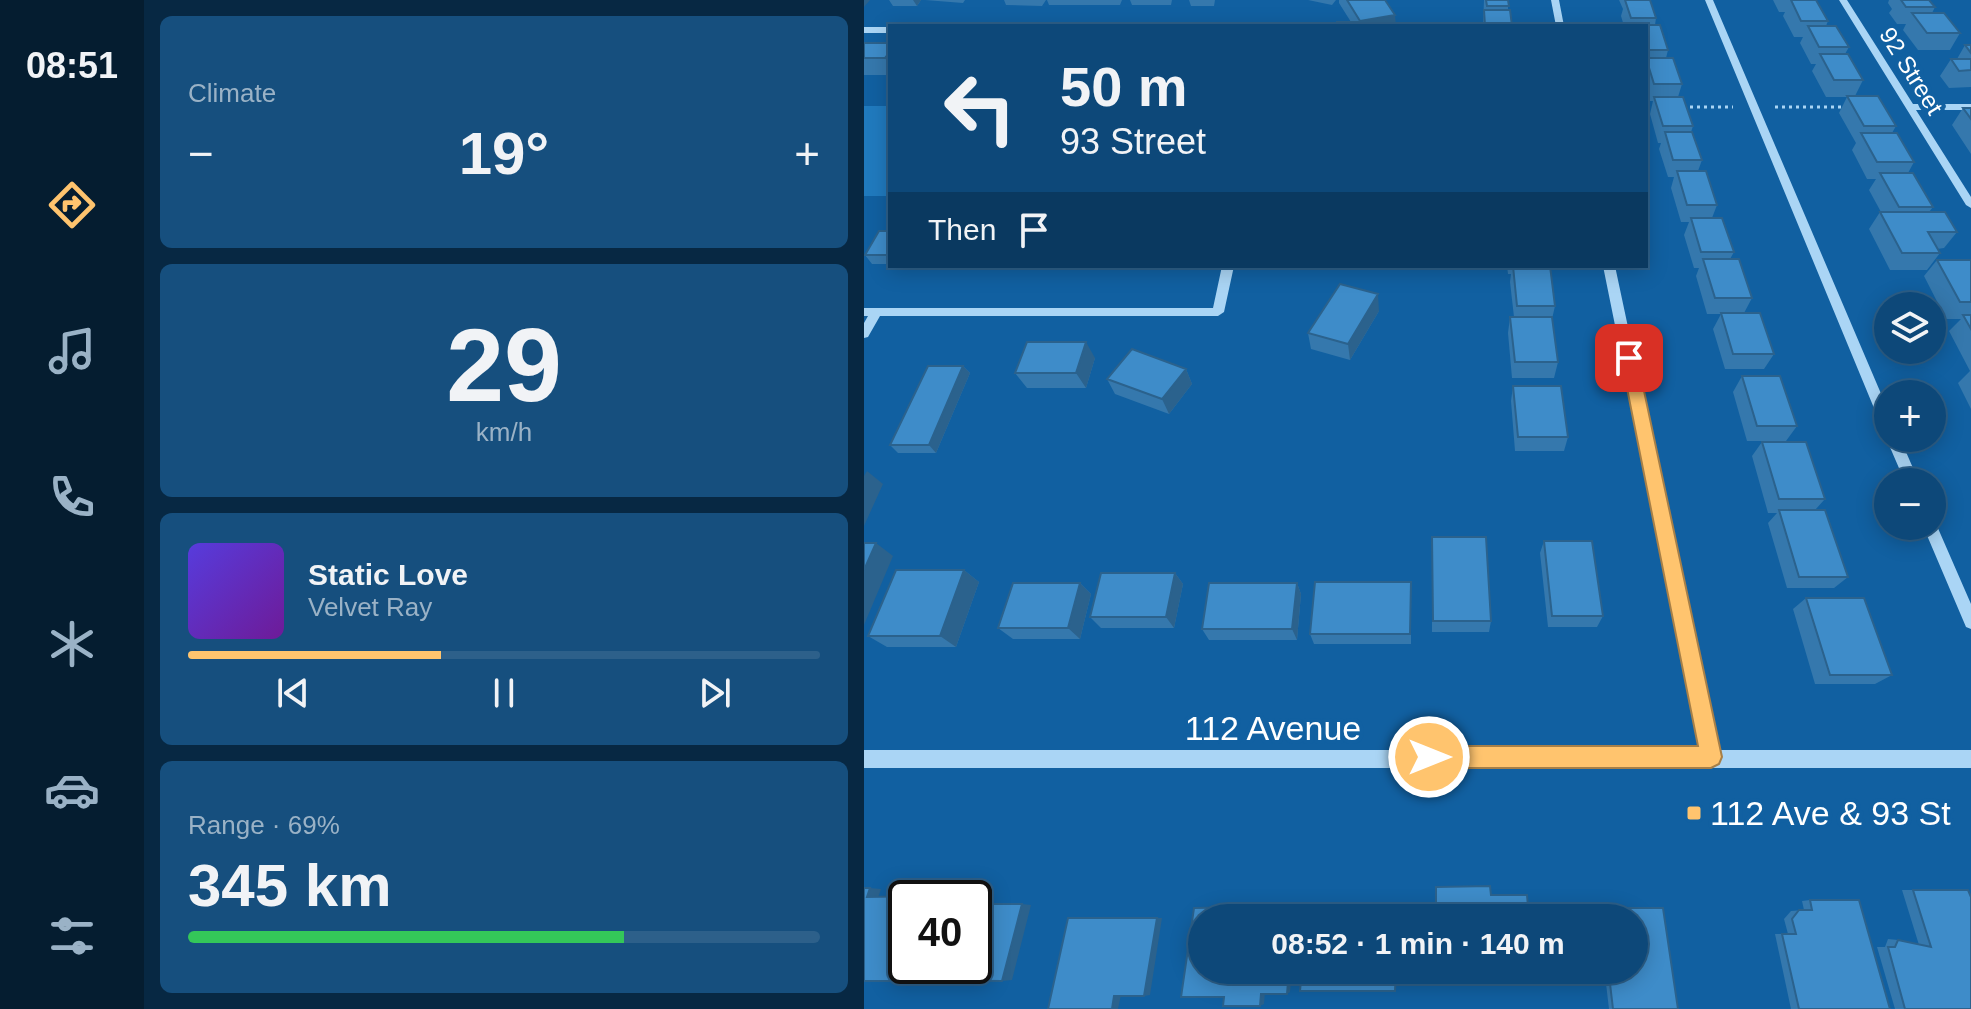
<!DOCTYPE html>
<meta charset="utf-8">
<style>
:root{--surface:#0d4879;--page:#164f7e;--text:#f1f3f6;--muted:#9ab2c6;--line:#2d608a;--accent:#ffc46e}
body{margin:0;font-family:Helvetica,sans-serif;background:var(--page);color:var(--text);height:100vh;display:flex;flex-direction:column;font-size:30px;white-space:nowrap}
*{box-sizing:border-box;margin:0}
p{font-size:26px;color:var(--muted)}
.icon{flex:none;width:44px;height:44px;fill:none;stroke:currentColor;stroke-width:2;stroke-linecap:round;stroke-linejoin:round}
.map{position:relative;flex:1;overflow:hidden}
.drawer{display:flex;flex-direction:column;gap:16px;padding:16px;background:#072843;width:720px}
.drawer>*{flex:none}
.top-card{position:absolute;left:24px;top:24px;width:760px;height:244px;border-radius:0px;box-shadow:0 4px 20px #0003,0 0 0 2px var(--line);background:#0d4879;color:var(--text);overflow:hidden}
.buttons{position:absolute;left:1010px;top:292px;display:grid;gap:16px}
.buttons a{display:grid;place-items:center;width:72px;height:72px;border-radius:50%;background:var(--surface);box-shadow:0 4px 20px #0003,0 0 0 2px var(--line);font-size:40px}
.speed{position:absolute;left:24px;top:880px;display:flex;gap:16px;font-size:40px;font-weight:700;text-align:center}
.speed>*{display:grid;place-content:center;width:104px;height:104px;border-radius:50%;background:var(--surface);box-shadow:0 4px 20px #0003,0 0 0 2px var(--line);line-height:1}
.speed .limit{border:4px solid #111;border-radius:12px;background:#fff;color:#111}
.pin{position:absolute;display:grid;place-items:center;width:68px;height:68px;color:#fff;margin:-34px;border-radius:16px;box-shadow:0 4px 12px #0006}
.me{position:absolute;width:88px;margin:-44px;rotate:90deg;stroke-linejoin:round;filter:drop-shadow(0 0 6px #0008)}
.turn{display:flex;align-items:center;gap:28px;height:168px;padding:0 40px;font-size:36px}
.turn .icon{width:104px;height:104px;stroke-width:2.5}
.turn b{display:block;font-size:56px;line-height:68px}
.then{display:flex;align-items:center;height:76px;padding:0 40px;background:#0003;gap:16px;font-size:30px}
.big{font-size:60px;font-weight:700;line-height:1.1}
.drawer .card{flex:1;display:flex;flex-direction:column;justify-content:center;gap:12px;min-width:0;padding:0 28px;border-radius:12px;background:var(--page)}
.drawer .dial{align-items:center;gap:0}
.dial b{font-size:104px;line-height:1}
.song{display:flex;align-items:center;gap:24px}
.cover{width:96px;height:96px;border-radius:12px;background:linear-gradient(135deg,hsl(250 70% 55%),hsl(280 70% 35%))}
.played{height:8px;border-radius:4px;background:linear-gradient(90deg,var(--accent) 40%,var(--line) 40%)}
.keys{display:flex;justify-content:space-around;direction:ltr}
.heat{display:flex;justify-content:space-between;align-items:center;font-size:44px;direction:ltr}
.charge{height:12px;border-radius:6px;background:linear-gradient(90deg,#34c759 69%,var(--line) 0)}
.trip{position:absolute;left:324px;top:904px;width:460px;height:80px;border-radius:40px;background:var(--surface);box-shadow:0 4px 20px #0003,0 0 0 2px var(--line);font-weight:700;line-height:80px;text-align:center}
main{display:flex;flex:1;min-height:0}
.dock{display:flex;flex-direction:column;width:144px;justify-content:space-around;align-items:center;background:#051d30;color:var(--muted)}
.dock .icon{width:56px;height:56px}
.dock .on{color:var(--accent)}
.dock b{font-size:36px;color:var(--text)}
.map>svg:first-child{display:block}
</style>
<main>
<nav class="dock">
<b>08:51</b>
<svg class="icon on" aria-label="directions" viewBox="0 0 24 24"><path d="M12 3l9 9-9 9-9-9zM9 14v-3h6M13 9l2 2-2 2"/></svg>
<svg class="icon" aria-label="music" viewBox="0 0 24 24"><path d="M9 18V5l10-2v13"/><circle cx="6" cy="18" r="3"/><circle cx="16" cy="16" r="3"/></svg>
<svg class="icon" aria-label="phone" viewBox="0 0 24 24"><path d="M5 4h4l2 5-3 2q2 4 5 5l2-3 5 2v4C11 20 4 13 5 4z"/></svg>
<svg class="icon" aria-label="climate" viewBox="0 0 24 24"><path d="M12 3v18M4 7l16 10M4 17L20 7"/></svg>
<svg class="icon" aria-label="car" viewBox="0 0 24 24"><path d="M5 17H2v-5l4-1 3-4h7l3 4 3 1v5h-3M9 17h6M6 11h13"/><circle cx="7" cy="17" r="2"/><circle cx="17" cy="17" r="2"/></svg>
<svg class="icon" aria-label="filters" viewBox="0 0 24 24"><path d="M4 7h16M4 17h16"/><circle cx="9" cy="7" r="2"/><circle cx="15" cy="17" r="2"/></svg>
</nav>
<section class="drawer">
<div class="card"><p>Climate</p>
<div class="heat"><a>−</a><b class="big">19°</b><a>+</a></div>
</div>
<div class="card dial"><b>29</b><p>km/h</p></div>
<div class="card">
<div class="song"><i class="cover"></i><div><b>Static Love</b><p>Velvet Ray</p></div></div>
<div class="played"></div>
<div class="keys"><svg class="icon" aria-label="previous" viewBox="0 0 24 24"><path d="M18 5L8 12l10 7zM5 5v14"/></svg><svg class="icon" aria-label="pause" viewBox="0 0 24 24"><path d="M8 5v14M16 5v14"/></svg><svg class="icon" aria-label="next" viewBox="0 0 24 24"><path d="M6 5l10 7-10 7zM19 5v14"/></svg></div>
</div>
<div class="card"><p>Range · 69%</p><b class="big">345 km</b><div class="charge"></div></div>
</section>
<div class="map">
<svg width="1107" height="1009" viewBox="0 0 1107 1009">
<rect width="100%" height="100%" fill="#1160a1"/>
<path fill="#207abe" d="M0 106H26V196H0Z"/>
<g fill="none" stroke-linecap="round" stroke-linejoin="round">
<path stroke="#aad5f5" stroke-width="3" stroke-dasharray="3 4" stroke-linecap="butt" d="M782 106H793
M819 107H869
M911 107H981"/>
<path fill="#aad5f5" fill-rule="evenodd" d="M687 0H695L700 26H692Z
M841 0H849L1024 410V430L1017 425Z
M975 0H983L1049 104H1107V110H1052L1107 197V208L1102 205Z
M0 27H26V33H0Z
M358 266H370L360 312 354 316H16L4 337 0 338V323L4 316H0V308H349Z
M739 266H751L854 750H1107V768H0V750H837Z
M1024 435V438H1036L1055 482H1041L1022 438Z
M1068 521 1073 526 1107 604V629L1102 627 1059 526H1068Z"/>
</g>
<path fill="#3578ad" d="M25 0H57L53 6H29Z
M61 0H101L99 3Z
M140 0H182L178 6 142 5Z
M183 0H258L256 5H185Z
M266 0H308L307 5H268Z
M325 0H394H351L350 6H327Z
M444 0H472L468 5Z
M475 0H521L532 26 487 22 475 3Z
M620 0H644V10L648 26H619Z
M755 0H786L792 18 791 25 804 50 802 58 818 84 814 97 829 126 827 132 838 160 834 171 853 205 848 218 870 252 866 259 888 298 880 313 910 354 900 369H861L849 329 857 314H843L832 276 835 268H830L820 235 825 222H817L807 188 810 177H804L795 149 797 143H794L786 114 789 101H785L782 91V26H760L757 16 759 9Z
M909 0H952L964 21 962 26 985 47 981 54 999 80 991 96 1032 126 1028 133 1050 162 1044 173 1069 207 1065 212 1093 232 1080 248 1073 249 1076 253 1063 270H1026L1005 229 1016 212H1017L1005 190 1012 179H1003L988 150 992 143 975 113 983 97H962L948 71 952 64H947L936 43 939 37H930L919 16 921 12H915Z
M1025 0H1065L1071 7 1068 13 1096 33 1086 50H1054L1039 30 1042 24H1033L1025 13 1028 9 1024 3Z
M0 43H26V75H0Z
M1101 45H1107V87L1085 88 1076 76 1087 59H1093Z
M1099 108H1107V154L1088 125Z
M26 231V264H8L1 255Z
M1073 260H1107V409L1094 383 1106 371 1085 331 1097 319H1082L1060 276Z
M643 266H686L691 306 688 319 694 362 690 378H648L644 333 646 317H650L646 282 647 274H644Z
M515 311 486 360 447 349 444 333Z
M231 358 222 388H163L151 373Z
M99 366 106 373 72 453H34L26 445Z
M322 369 328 384 305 414 251 394 243 379Z
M878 376 933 426 922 441H883L869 392Z
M649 386 704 437 700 451H651L647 401Z
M898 442 961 499 951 510 984 577 970 588H923L904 523 913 513H904L888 456Z
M568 537 627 621 625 632H568Z
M680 541 739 616 733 627H684L676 553Z
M100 570 115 582 92 647H23L4 636Z
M311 573 319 584 310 628H237L226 617Z
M547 582V644H450L446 634Z
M216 583 227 594 216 639H149L134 628Z
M433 583 437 594 433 640H345L338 629Z
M942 598 1028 675 1011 684H951L929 609Z
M1038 890H1049L1107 1009H1031L1013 947H1021L1024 939 1034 940 1055 945Z
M946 900 1026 1009H927L911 934H924L920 919 927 911 940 910 938 901Z
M691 908H799L814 1009H745L741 975 697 974V970H770V918H692Z"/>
<path fill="#2b628d" d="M0 0H6L0 7Z
M49 0H57L53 6Z
M531 15 532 26H496V21Z
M26 52V66L21 58Z
M514 294 515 311 486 360 484 344Z
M222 342 231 358 222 388 212 373Z
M99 366 106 373 72 453 65 445Z
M322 369 328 384 305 414 298 399Z
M3 471 19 484 0 526V476Z
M12 543 29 556 0 625V570Z
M100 570 115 582 92 647 76 636Z
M311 573 319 584 310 628 302 617Z
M216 583 227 594 216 639 204 628Z
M433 583 437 594 433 640 428 629Z
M6 888 17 889 14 898 3 897Z
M158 904 167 905 148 980 138 981Z
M382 907 385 908 384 918H381Z
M293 918H298L286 995 280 996Z
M42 943V966H46L42 980 30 981Z
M425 970H428L426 992 423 994Z
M401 992 400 1004 396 1006 397 994Z
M257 995 254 1009H248L250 996Z"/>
<path fill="#3e8cc9" stroke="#2b628d" stroke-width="2" d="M483 0H521L531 15 496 21Z
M622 0H644L645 6H623Z
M761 0H786L792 18H767Z
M927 0H952L964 21H937Z
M1037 0H1065L1071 7H1042Z
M620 10H646L648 26H621Z
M1048 13H1080L1096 33H1063Z
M473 22H503V26H473Z
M768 25H796L804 50H782V26Z
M944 26H972L985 47H955Z
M0 43H26V52L21 58H0Z
M1101 45H1107V53Z
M956 54H984L999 80H970Z
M782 58H809L818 84H790Z
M1087 59H1107V70L1095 71Z
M983 96H1014L1032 126H1000Z
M790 97H819L829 126H799Z
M1099 108H1107V119Z
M801 132H828L838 160H809Z
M997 133H1033L1050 162H1013Z
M813 171H842L853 205H823Z
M1016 173H1049L1069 207H1035Z
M1016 212H1081L1093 232H1064L1076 253H1038Z
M827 218H858L870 252H837Z
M15 231H26V255H1Z
M839 259H875L888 298H851Z
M1073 260H1107V302H1096Z
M649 266H686L691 306H653Z
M476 284 514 294 484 344 444 333Z
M857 313H896L910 354H869Z
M1099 315H1107V329Z
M646 317H688L694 362H651Z
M163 342H222L212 373H151Z
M268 349 322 369 298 399 243 379Z
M64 366H99L65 445H26Z
M878 376H916L933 426H893Z
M649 386H697L704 437H654Z
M898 442H942L961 499H915Z
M915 510H961L984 577H935Z
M568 537H622L627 621H569Z
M680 541H728L739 616H688Z
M0 543H12L0 570Z
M32 570H100L76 636H4Z
M237 573H311L302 617H226Z
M451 582H547L546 634H446Z
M149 583H216L204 628H134Z
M345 583H433L428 629H338Z
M942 598H1000L1028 675H966Z
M626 886 627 895H663L665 918H572V887Z
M0 888H6L3 897 57 896 56 898H42V943L30 981H0Z
M1049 890H1104L1107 897V1009H1041L1024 947H1031L1034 940 1067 947Z
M946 900H995L1026 1009H935L918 934H932L928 919 935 910H948Z
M110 904H158L138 981 43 980 47 966H110Z
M382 907 381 918H338V970H425L423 994H397L396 1006H359L360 997H317L330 908Z
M484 907H533V918H442V913L483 914Z
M694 908H799L814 1009H749L745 975H700V970H770V918H695Z
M204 918H293L280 996H250L248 1009H184Z
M438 970H532L531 991H436Z
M611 970H628V973H611Z"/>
<path fill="#ffc46e" stroke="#a67f48" stroke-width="2" d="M765 352 773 358 858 757 855 764 847 768H565L557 765 554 757 557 749 565 746H834L757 358Z"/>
<rect fill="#ffc46e" stroke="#1160a1" stroke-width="3" x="822" y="805" width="16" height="16" rx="4"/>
<g text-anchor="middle" stroke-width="8" stroke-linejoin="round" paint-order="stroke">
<g font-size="24" fill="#fff" stroke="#1160a1">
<text transform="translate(1047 71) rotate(58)" y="8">92 Street</text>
</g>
<g font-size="34" fill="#fff" stroke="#1160a1">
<text x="409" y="740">112 Avenue</text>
</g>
<g font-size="34" fill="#fff" stroke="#1160a1" text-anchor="start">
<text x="846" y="825">112 Ave &amp; 93 St</text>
</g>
</g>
</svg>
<div class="buttons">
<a><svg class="icon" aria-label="layers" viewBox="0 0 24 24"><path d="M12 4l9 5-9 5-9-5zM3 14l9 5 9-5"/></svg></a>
<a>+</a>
<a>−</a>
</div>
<div class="speed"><div class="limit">40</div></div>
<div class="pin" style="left:765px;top:358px;background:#d93025"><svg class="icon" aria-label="arrive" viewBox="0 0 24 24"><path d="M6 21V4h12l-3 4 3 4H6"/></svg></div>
<svg class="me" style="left:565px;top:757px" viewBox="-20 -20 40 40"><circle r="17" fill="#ffc46e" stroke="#fff" stroke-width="3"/><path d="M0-11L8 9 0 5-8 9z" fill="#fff"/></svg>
<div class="trip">08:52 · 1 min · 140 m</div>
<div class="top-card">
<div class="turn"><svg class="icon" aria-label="left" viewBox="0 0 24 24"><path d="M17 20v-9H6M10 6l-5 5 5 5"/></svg><div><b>50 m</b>93 Street</div></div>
<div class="then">Then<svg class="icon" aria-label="arrive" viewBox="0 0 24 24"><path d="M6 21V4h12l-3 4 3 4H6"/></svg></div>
</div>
</div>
</main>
